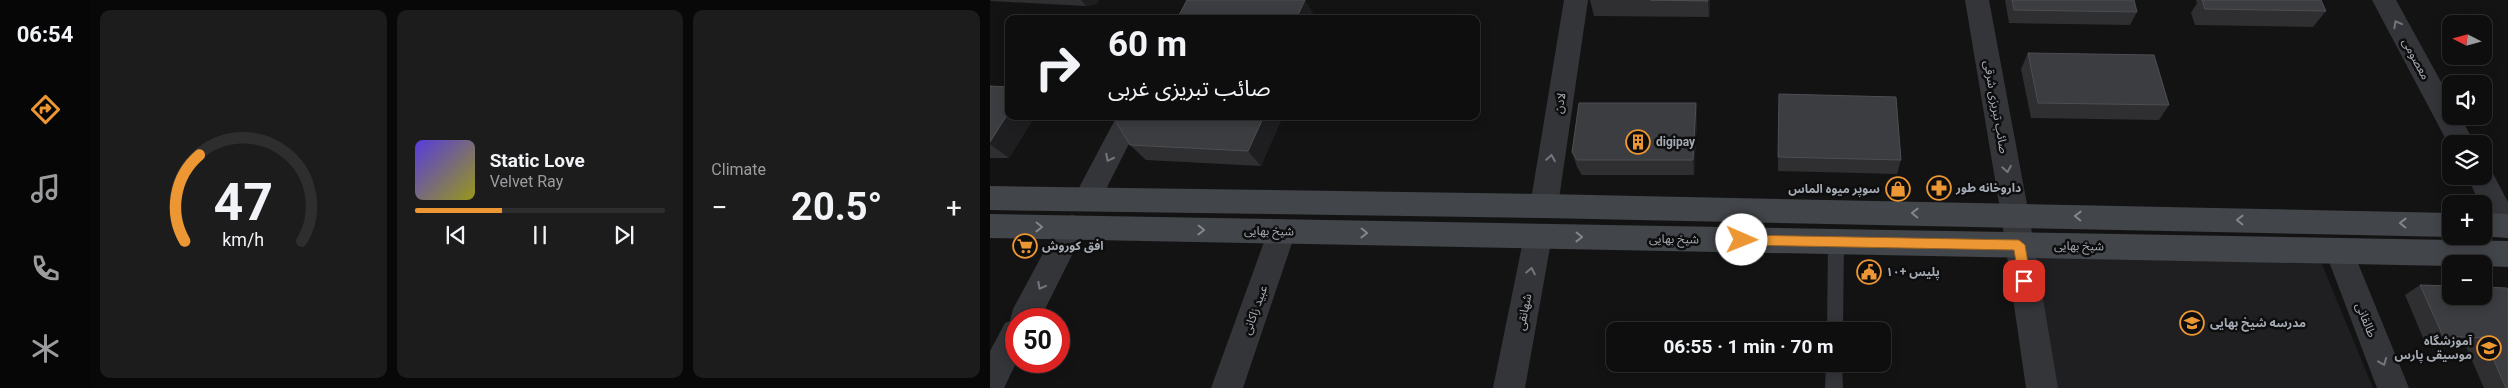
<!DOCTYPE html>
<meta charset="utf-8">
<style>
:root{--surface:#0e0e0f;--page:#1c1c1d;--text:#f1f3f6;--muted:#9b9c9e;--line:#2e2e2f;--accent:#ec9733}
body{margin:0;font-family:Roboto,"Noto Sans Arabic",sans-serif;background:var(--page);color:var(--text);height:100vh;display:flex;flex-direction:column;font-size:19px;white-space:nowrap}
*{box-sizing:border-box;margin:0}
p{font-size:16px;color:var(--muted)}
.icon{flex:none;width:28px;height:28px;fill:none;stroke:currentColor;stroke-width:2;stroke-linecap:round;stroke-linejoin:round}
.map{position:relative;flex:1;overflow:hidden}
.side{display:flex;flex-direction:column;gap:10px;padding:10px;background:#080808;width:900px}
.side>*{flex:none}
.hud{position:absolute;left:15px;top:15px;width:475px;height:105px;border-radius:10px;box-shadow:0 2px 12px #0003,0 0 0 1px var(--line);background:#0e0e0f;color:var(--text);overflow:hidden}
.needle{width:32px;rotate:276deg}
.tools{position:absolute;left:1452px;top:15px;display:grid;gap:10px}
.tools a{display:grid;place-items:center;width:50px;height:50px;border-radius:10px;background:var(--surface);box-shadow:0 2px 12px #0003,0 0 0 1px var(--line);font-size:25px}
.speed{position:absolute;left:15px;top:308px;display:flex;gap:10px;font-size:25px;font-weight:700;text-align:center}
.speed>*{display:grid;place-content:center;width:65px;height:65px;border-radius:50%;background:var(--surface);box-shadow:0 2px 12px #0003,0 0 0 1px var(--line);line-height:1}
.speed .limit{border:8px solid #d22;background:#fff;color:#111}
.pin{position:absolute;display:grid;place-items:center;width:42px;height:42px;color:#fff;margin:-21px;border-radius:10px;box-shadow:0 2px 8px #0006}
.me{position:absolute;width:55px;margin:-28px;rotate:91deg;stroke-linejoin:round;filter:drop-shadow(0 0 4px #0008)}
.turn{display:flex;align-items:center;gap:18px;height:105px;padding:0 20px;font-size:22px}
.turn .icon{width:65px;height:65px;stroke-width:2.5}
.turn b{display:block;font-size:35px;line-height:42px}
.big{font-size:38px;font-weight:700;line-height:1.1}
.side .widget{flex:1;display:flex;flex-direction:column;justify-content:center;gap:8px;min-width:0;padding:0 18px;border-radius:10px;background:var(--page)}
.side .dial{align-items:center;gap:0}
.dial svg{height:130px;overflow:visible;fill:none;stroke:var(--line);stroke-width:7;stroke-linecap:round;text-anchor:middle}
.dial text{fill:var(--text);stroke:none}
.song{display:flex;align-items:center;gap:15px}
.cover{width:60px;height:60px;border-radius:8px;background:linear-gradient(135deg,hsl(250 70% 55%),hsl(60 70% 35%))}
.played{height:5px;border-radius:2px;background:linear-gradient(90deg,var(--accent) 35%,var(--line) 35%)}
.keys{display:flex;justify-content:space-around;direction:ltr}
.heat{display:flex;justify-content:space-between;align-items:center;font-size:28px;direction:ltr}
.side .tiles{flex:1;display:grid;gap:10px;grid-template-columns:repeat(3,1fr)}
.trip{position:absolute;left:616px;top:322px;width:285px;height:50px;border-radius:10px;background:var(--surface);box-shadow:0 2px 12px #0003,0 0 0 1px var(--line);font-weight:700;line-height:50px;text-align:center}
main{display:flex;flex:1;min-height:0}
.menu{display:flex;flex-direction:column;width:90px;justify-content:space-around;align-items:center;background:#060606;color:var(--muted)}
.menu .icon{width:35px;height:35px}
.menu .on{color:var(--accent)}
.menu b{font-size:22px;color:var(--text)}
.map>svg:first-child{display:block}
</style>
<main>
<nav class="menu">
<b>06:54</b>
<svg class="icon on" aria-label="directions" viewBox="0 0 24 24"><path d="M12 3l9 9-9 9-9-9zM9 14v-3h6M13 9l2 2-2 2"/></svg>
<svg class="icon" aria-label="music" viewBox="0 0 24 24"><path d="M9 18V5l10-2v13"/><circle cx="6" cy="18" r="3"/><circle cx="16" cy="16" r="3"/></svg>
<svg class="icon" aria-label="phone" viewBox="0 0 24 24"><path d="M5 4h4l2 5-3 2q2 4 5 5l2-3 5 2v4C11 20 4 13 5 4z"/></svg>
<svg class="icon" aria-label="climate" viewBox="0 0 24 24"><path d="M12 3v18M4 7l16 10M4 17L20 7"/></svg>
</nav>
<section class="side">
<div class="tiles">
<div class="widget dial"><svg viewBox="0 0 100 80">
<path d="M14 69A42 42 0 1 1 86 69"/>
<path d="M14 69A42 42 0 0 1 23 16" stroke="#ec9733"/>
<text x="50" y="56" font-size="32" font-weight="700">47</text>
<text x="50" y="72" font-size="11">km/h</text>
</svg></div>
<div class="widget">
<div class="song"><i class="cover"></i><div><b>Static Love</b><p>Velvet Ray</p></div></div>
<div class="played"></div>
<div class="keys"><svg class="icon" aria-label="previous" viewBox="0 0 24 24"><path d="M18 5L8 12l10 7zM5 5v14"/></svg><svg class="icon" aria-label="pause" viewBox="0 0 24 24"><path d="M8 5v14M16 5v14"/></svg><svg class="icon" aria-label="next" viewBox="0 0 24 24"><path d="M6 5l10 7-10 7zM19 5v14"/></svg></div>
</div>
<div class="widget"><p>Climate</p>
<div class="heat"><a>−</a><b class="big">20.5°</b><a>+</a></div>
</div>
</div>
</section>
<div class="map">
<svg width="1518" height="388" viewBox="0 0 1518 388">
<rect width="100%" height="100%" fill="#131314"/>
<path fill="#1f1f21" d="M1035 248 1329 257 1383 388H1059Z"/>
<g fill="none" stroke-linecap="round" stroke-linejoin="round">
<path fill="#343539" fill-rule="evenodd" d="M846 235 851 237 854 242 853 331H837L838 242 841 237Z
M836 364H852L853 388H835Z"/>
<path fill="#343539" fill-rule="evenodd" d="M574 0H598L568 206 564 214 554 218 544 214 540 206Z
M1382 0H1406L1461 100V116H1470L1485 144H1461V149Z
M127 116H153L107 207 97 211 87 207 83 199Z
M1494 166 1500 168 1518 202V238L1506 235 1494 210V204H1490L1477 176H1494Z
M82 215 92 218 96 227 50 319H26L27 361 14 388H0V351L15 323 20 321 23 309 72 218Z
M292 219 302 222 306 231 253 388H221L278 231 282 222Z
M548 224 558 227 562 236 535 388H503L534 236 538 227Z
M1349 238 1359 242 1363 251 1419 388H1387L1335 251 1339 242Z"/>
<path fill="#343539" fill-rule="evenodd" d="M975 0H999L1039 215 1068 388H1036L1011 215Z"/>
<path fill="#424549" fill-rule="evenodd" d="M0 186 554 194 1461 213V236H1464L1461 237 554 218 0 210Z
M1494 213 1518 214V238L1491 236H1494Z
M0 214 1518 241V267L1494 266V264H1461V266L0 238Z"/>
</g>
<path fill="#2f2f32" d="M0 0H109L106 4 96 6 1 1Z
M600 0H720L719 17 604 16Z
M1015 0H1144L1147 12 1140 25 1019 23Z
M1206 0H1331L1336 11 1323 27 1205 25 1201 13 1207 3Z
M1038 53 1179 105 1169 120 1041 118 1031 69Z
M0 86 19 116H45L19 158H0Z
M789 94 911 160 907 174 788 171Z
M706 103 707 118 704 175H592L587 167 582 152Z
M129 116H293L271 166 156 160 140 145Z
M1430 285 1518 291V388H1494L1476 347 1436 345 1415 295Z"/>
<path fill="#1e1e20" d="M91 0H109L106 4 96 6Z
M315 0 325 16 324 19H306Z
M718 0H720L719 17Z
M706 103 707 118 704 175 703 160Z
M19 112V116H45L19 158 0 144V142Z
M274 116H293L271 166 258 151Z"/>
<path fill="#3c3d40" stroke="#4c4e52" d="M197 0H315L306 19H187Z
M660 0H718V1Z
M1022 0H1144L1147 12 1024 10Z
M1212 0H1331L1336 11 1215 9Z
M1038 53 1164 55 1179 105 1048 103Z
M0 86 19 87V112L0 142Z
M789 94 906 97 911 160 788 157Z
M589 103H706L703 160H587L582 152Z
M129 116H274L258 151 140 145 126 122Z
M1430 285 1461 286V296H1494V287L1517 288 1518 291V388H1516L1494 338 1453 336Z"/>
<defs><path id="oneway-chevron" d="M-2-3.5L2.5 0L-2 3.5" fill="none" stroke-width="1.6" stroke-linecap="round" stroke-linejoin="round" transform="scale(1.25)"/></defs>
<g stroke="#72767d">
<use href="#oneway-chevron" transform="translate(1407 24) rotate(-118)"/>
<use href="#oneway-chevron" transform="translate(119 158) rotate(117)"/>
<use href="#oneway-chevron" transform="translate(561 158) rotate(-81)"/>
<use href="#oneway-chevron" transform="translate(1017 169) rotate(80)"/>
<use href="#oneway-chevron" transform="translate(541 271) rotate(-79)"/>
<use href="#oneway-chevron" transform="translate(51 286) rotate(118)"/>
<use href="#oneway-chevron" transform="translate(1393 362) rotate(68)"/>
</g>
<g stroke="#82878f">
<use href="#oneway-chevron" transform="translate(925 213) rotate(-179)"/>
<use href="#oneway-chevron" transform="translate(1088 216) rotate(-179)"/>
<use href="#oneway-chevron" transform="translate(1250 220) rotate(-179)"/>
<use href="#oneway-chevron" transform="translate(1413 223) rotate(-179)"/>
<use href="#oneway-chevron" transform="translate(49 227) rotate(1)"/>
<use href="#oneway-chevron" transform="translate(211 230) rotate(1)"/>
<use href="#oneway-chevron" transform="translate(374 233) rotate(1)"/>
<use href="#oneway-chevron" transform="translate(589 237) rotate(1)"/>
</g>
<path fill="#ec9733" stroke="#996221" d="M752 235 1029 240 1035 245 1041 281 1039 285H1030L1024 250 752 245 746 240Z"/>
<defs>
<g id="building-ring" transform="scale(1.25)"><circle r="9.5" fill="#0e0e0f" stroke="#ec9733" stroke-width="1.5"/><path d="M-4-6H4V6H1V3H-1V6H-4ZM-2.5-4.3h1.7v1.8h-1.7ZM.8-4.3h1.7v1.8H.8ZM-2.5-1h1.7V.8h-1.7ZM.8-1h1.7V.8H.8Z" fill="#ec9733"/></g>
<g id="pharmacy-ring" transform="scale(1.25)"><circle r="9.5" fill="#0e0e0f" stroke="#ec9733" stroke-width="1.5"/><path d="M-2-6h4v4h4v4h-4v4h-4v-4h-4v-4h4Z" fill="#ec9733"/></g>
<g id="shop-ring" transform="scale(1.25)"><circle r="9.5" fill="#0e0e0f" stroke="#ec9733" stroke-width="1.5"/><path d="M-5-2.5h2.3a2.7 3.5 0 0 1 5.4 0H5L5.5 6h-11ZM-1.5-2.5h3a1.5 2.3 0 0 0-3 0Z" fill="#ec9733"/></g>
<g id="supermarket-ring" transform="scale(1.25)"><circle r="9.5" fill="#0e0e0f" stroke="#ec9733" stroke-width="1.5"/><path d="M-6-5.5h2.5l.6 2H6L4.5 2H-2.5L-4.4-4H-6ZM-1.5 3.2a1.3 1.3 0 1 0 .1 0ZM3 3.2a1.3 1.3 0 1 0 .1 0Z" fill="#ec9733"/></g>
<g id="civic-ring" transform="scale(1.25)"><circle r="9.5" fill="#0e0e0f" stroke="#ec9733" stroke-width="1.5"/><path d="M-.6-6.5H3V-4.5H.6V-3L4-1V1h2V6H-6V1h2V-1L-.6-3ZM-1.2 2.5V6h2.4V2.5Z" fill="#ec9733"/></g>
<g id="school-ring" transform="scale(1.25)"><circle r="9.5" fill="#0e0e0f" stroke="#ec9733" stroke-width="1.5"/><path d="M0-5L7-2L0 1L-7-2ZM-4 1L0 2.5L4 1V4Q0 6-4 4Z" fill="#ec9733"/></g>
<g id="university-ring" transform="scale(1.25)"><circle r="9.5" fill="#0e0e0f" stroke="#ec9733" stroke-width="1.5"/><path d="M0-5L7-2L0 1L-7-2ZM-4 1L0 2.5L4 1V4Q0 6-4 4Z" fill="#ec9733"/></g>
</defs>
<g fill-rule="evenodd">
<use href="#building-ring" x="648" y="142"/>
<use href="#pharmacy-ring" x="949" y="188"/>
<use href="#shop-ring" x="908" y="189"/>
<use href="#supermarket-ring" x="35" y="246"/>
<use href="#civic-ring" x="879" y="272"/>
<use href="#school-ring" x="1202" y="323"/>
<use href="#university-ring" x="1499" y="348"/>
</g>
<g text-anchor="middle" stroke-width="5" stroke-linejoin="round" paint-order="stroke">
<g font-size="12" fill="#a5abb4" stroke="#0e0e0f">
<text transform="translate(1426 59) rotate(62)" y="4">معصومی</text>
<text transform="translate(570 103) rotate(-81)" y="4">لادن</text>
<text transform="translate(1006 107) rotate(80)" y="4">صائب تبریزی شرقی</text>
<text transform="translate(279 231) rotate(1)" y="4">شیخ بهایی</text>
<text transform="translate(684 239) rotate(1)" y="4">شیخ بهایی</text>
<text transform="translate(1089 246) rotate(1)" y="4">شیخ بهایی</text>
<text transform="translate(265 310) rotate(-70)" y="4">عبید زاکانی</text>
<text transform="translate(534 312) rotate(-79)" y="4">شهانقی</text>
<text transform="translate(1376 320) rotate(68)" y="4">طالقانی</text>
</g>
<g font-size="12" font-weight="bold" fill="#a5abb4" stroke="#0e0e0f" text-anchor="start">
<text x="666" y="146">digipay</text>
<text x="966" y="192">داروخانه طور</text>
<text x="890" y="193" text-anchor="end">سوپر میوه الماس</text>
<text x="52" y="250">افق کوروش</text>
<text x="896" y="276">پلیس +۱۰</text>
<text x="1220" y="327">مدرسه شیخ بهایی</text>
<text x="1482" y="345" text-anchor="end">آموزشگاه<tspan x="1482" dy="14">موسیقی پارس</tspan></text>
</g>
</g>
</svg>
<div class="tools">
<a><svg class="needle" viewBox="-14 -14 28 28"><path d="M0-13l5 13h-10z" fill="#e53935"/><path d="M0 13l5-13h-10z" fill="#9b9c9e"/></svg></a>
<a><svg class="icon" aria-label="sound" viewBox="0 0 24 24"><path d="M4 9h4l5-4v14l-5-4H4zM17 9q2 3 0 6"/></svg></a>
<a><svg class="icon" aria-label="layers" viewBox="0 0 24 24"><path d="M12 4l9 5-9 5-9-5zM3 14l9 5 9-5"/></svg></a>
<a>+</a>
<a>−</a>
</div>
<div class="speed"><div class="limit">50</div></div>
<div class="pin" style="left:1034px;top:281px;background:#d93025"><svg class="icon" aria-label="arrive" viewBox="0 0 24 24"><path d="M6 21V4h12l-3 4 3 4H6"/></svg></div>
<svg class="me" style="left:752px;top:240px" viewBox="-20 -20 40 40"><circle r="19" fill="#fff"/><path d="M0-13L10 11 0 6-10 11z" fill="#ec9733"/></svg>
<div class="trip">06:55 · 1 min · 70 m</div>
<div class="hud">
<div class="turn"><svg class="icon" aria-label="right" viewBox="0 0 24 24"><path d="M7 20v-9h11M14 6l5 5-5 5"/></svg><div><b>60 m</b>صائب تبریزی غربی</div></div>
</div>
</div>
</main>
